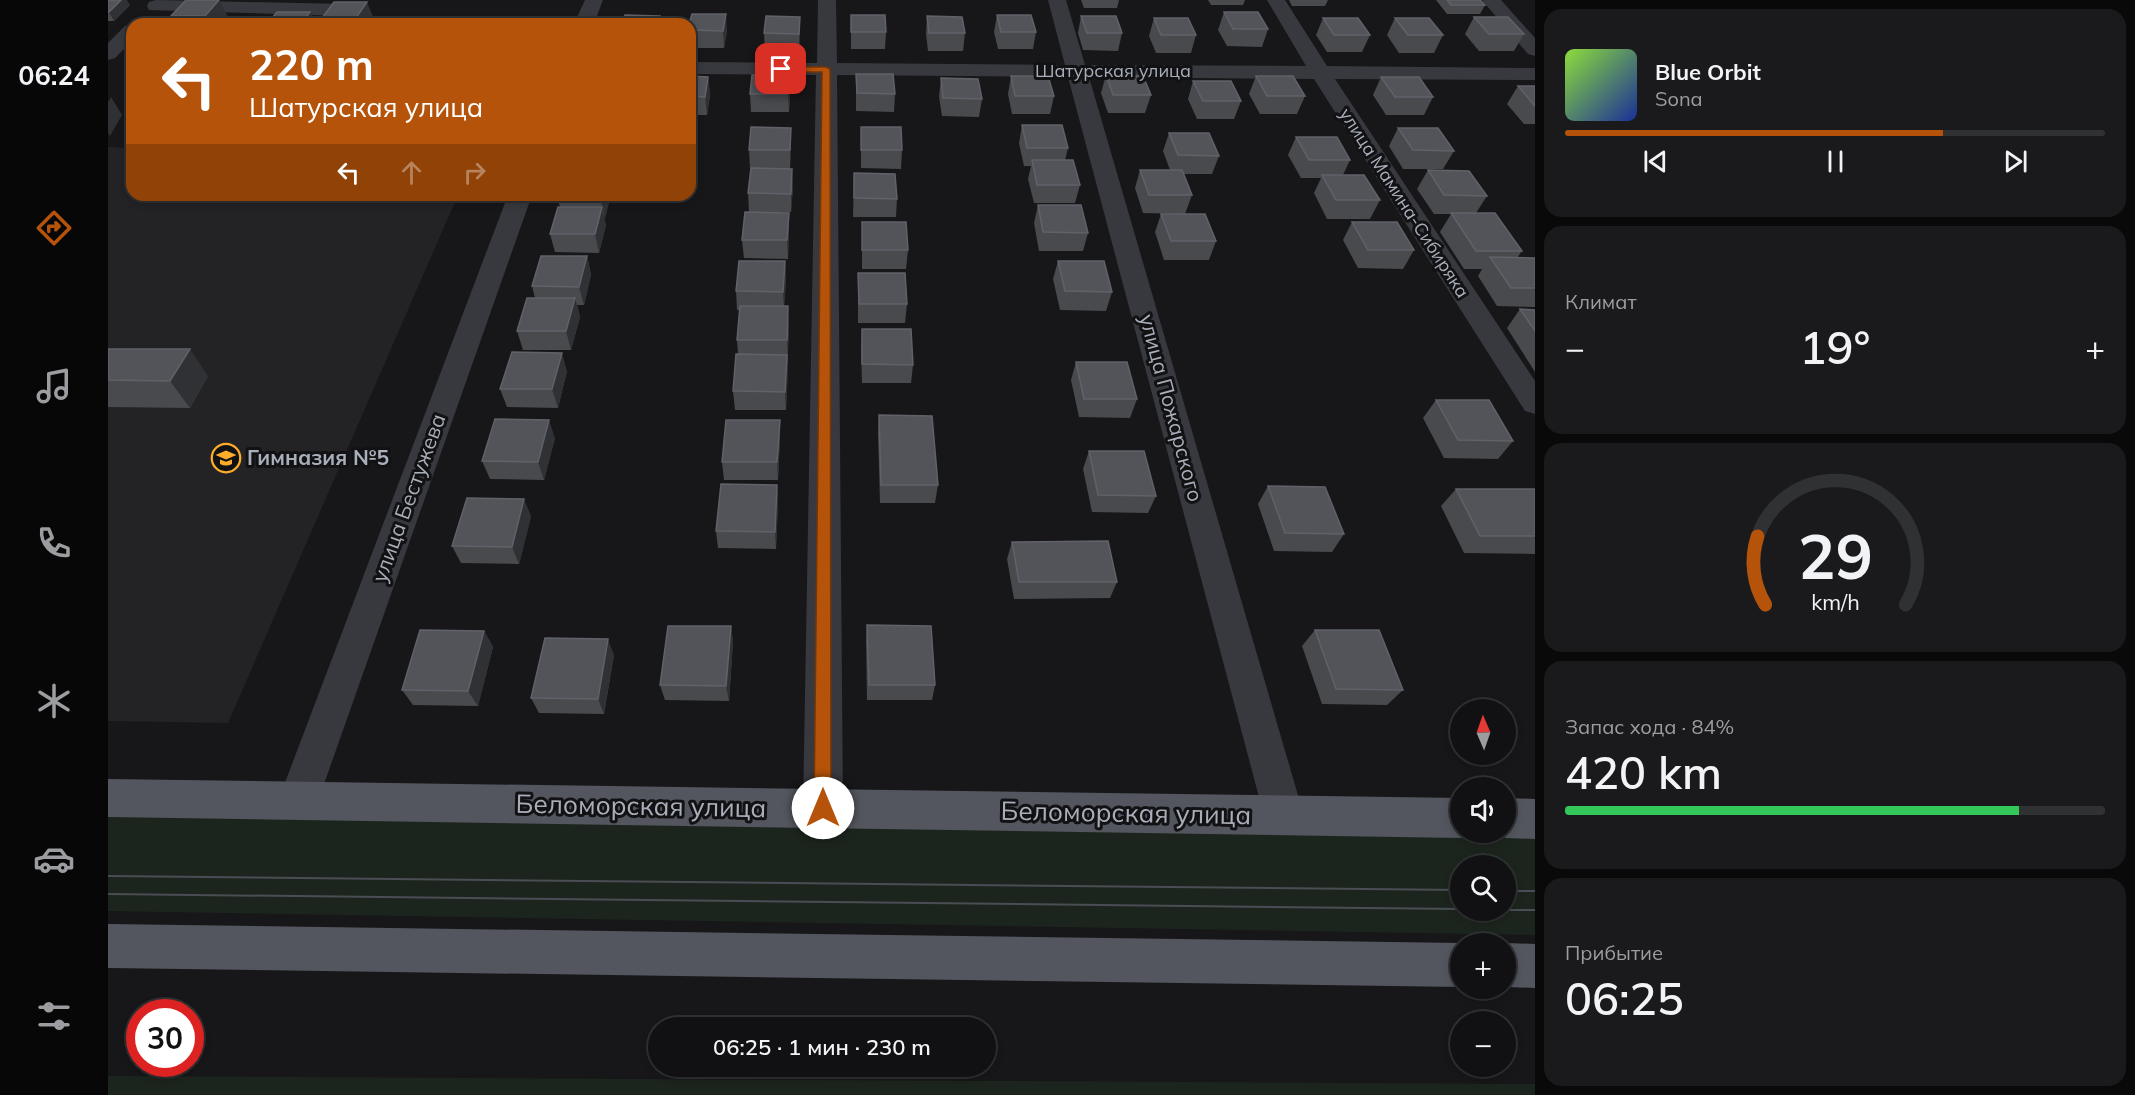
<!DOCTYPE html>
<html lang="ru">
<meta charset="utf-8">
<style>
:root{--surface:#111113;--page:#1a1a1c;--text:#f1f3f6;--muted:#9c9da0;--line:#303133;--accent:#b45309}
body{margin:0;font-family:Mulish,sans-serif;background:var(--page);color:var(--text);height:100vh;display:flex;flex-direction:column;font-size:22px;white-space:nowrap}
*{box-sizing:border-box;margin:0}
p{font-size:20px;color:var(--muted)}
.icon{flex:none;width:33px;height:33px;fill:none;stroke:currentColor;stroke-width:2;stroke-linecap:round;stroke-linejoin:round}
.map{position:relative;flex:1;overflow:hidden}
.drawer{display:flex;flex-direction:column;gap:9px;padding:9px;background:#09090a;width:600px}
.drawer>*{flex:none}
.guide{position:absolute;left:18px;top:18px;width:570px;height:183px;border-radius:18px;box-shadow:0 3px 9px #0003,0 0 0 2px var(--line);background:#b45309;color:#fff;overflow:hidden}
.needle{width:39px;rotate:358deg}
.tools{position:absolute;left:1342px;top:699px;display:grid;gap:12px}
.tools a{display:grid;place-items:center;width:66px;height:66px;border-radius:50%;background:var(--surface);box-shadow:0 3px 9px #0003,0 0 0 2px var(--line);font-size:30px}
.speed{position:absolute;left:18px;top:999px;display:flex;gap:12px;font-size:30px;font-weight:700;text-align:center}
.speed>*{display:grid;place-content:center;width:78px;height:78px;border-radius:50%;background:var(--surface);box-shadow:0 3px 9px #0003,0 0 0 2px var(--line);line-height:1}
.speed .limit{border:9px solid #d22;background:#fff;color:#111}
.pin{position:absolute;display:grid;place-items:center;width:51px;height:51px;color:#fff;margin:-26px;border-radius:12px;box-shadow:0 3px 9px #0006}
.me{position:absolute;width:66px;margin:-33px;rotate:0deg;stroke-linejoin:round;filter:drop-shadow(0 0 4px #0008)}
.turn{display:flex;align-items:center;gap:21px;height:126px;padding:0 24px;font-size:27px}
.turn .icon{width:78px;height:78px;stroke-width:2.5}
.turn b{display:block;font-size:42px;line-height:51px}
.lanes{display:flex;align-items:center;height:57px;padding:0 24px;background:#0003;justify-content:center;gap:30px;direction:ltr}
.lanes .off{opacity:.35}
.big{font-size:45px;font-weight:600;line-height:1.1}
.drawer .card{flex:1;display:flex;flex-direction:column;justify-content:center;gap:9px;min-width:0;padding:0 21px;border-radius:18px;background:var(--page)}
.drawer .dial{align-items:center;gap:0}
.dial svg{height:156px;overflow:visible;fill:none;stroke:var(--line);stroke-width:7;stroke-linecap:round;text-anchor:middle}
.dial text{fill:var(--text);stroke:none}
.song{display:flex;align-items:center;gap:18px}
.cover{width:72px;height:72px;border-radius:9px;background:linear-gradient(135deg,hsl(90 70% 55%),hsl(230 70% 35%))}
.played{height:6px;border-radius:3px;background:linear-gradient(90deg,var(--accent) 70%,var(--line) 70%)}
.keys{display:flex;justify-content:space-around;direction:ltr}
.heat{display:flex;justify-content:space-between;align-items:center;font-size:33px;direction:ltr}
.charge{height:9px;border-radius:4px;background:linear-gradient(90deg,#34c759 84%,var(--line) 0)}
.trip{position:absolute;left:540px;top:1017px;width:348px;height:60px;border-radius:30px;background:var(--surface);box-shadow:0 3px 9px #0003,0 0 0 2px var(--line);font-weight:600;line-height:60px;text-align:center}
main{display:flex;flex:1;min-height:0}
.tab-bar{display:flex;flex-direction:column;width:108px;justify-content:space-around;align-items:center;background:#070708;color:var(--muted)}
.tab-bar .icon{width:42px;height:42px}
.tab-bar .current{color:var(--accent)}
.tab-bar b{font-size:27px;color:var(--text)}
.map>svg:first-child{display:block}
</style>
<main>
<nav class="tab-bar">
<b>06:24</b>
<svg class="icon current" aria-label="directions" viewBox="0 0 24 24"><path d="M12 3l9 9-9 9-9-9zM9 14v-3h6M13 9l2 2-2 2"/></svg>
<svg class="icon" aria-label="music" viewBox="0 0 24 24"><path d="M9 18V5l10-2v13"/><circle cx="6" cy="18" r="3"/><circle cx="16" cy="16" r="3"/></svg>
<svg class="icon" aria-label="phone" viewBox="0 0 24 24"><path d="M5 4h4l2 5-3 2q2 4 5 5l2-3 5 2v4C11 20 4 13 5 4z"/></svg>
<svg class="icon" aria-label="climate" viewBox="0 0 24 24"><path d="M12 3v18M4 7l16 10M4 17L20 7"/></svg>
<svg class="icon" aria-label="car" viewBox="0 0 24 24"><path d="M5 17H2v-5l4-1 3-4h7l3 4 3 1v5h-3M9 17h6M6 11h13"/><circle cx="7" cy="17" r="2"/><circle cx="17" cy="17" r="2"/></svg>
<svg class="icon" aria-label="filters" viewBox="0 0 24 24"><path d="M4 7h16M4 17h16"/><circle cx="9" cy="7" r="2"/><circle cx="15" cy="17" r="2"/></svg>
</nav>
<div class="map">
<svg width="1427" height="1095" viewBox="0 0 1427 1095">
<rect width="100%" height="100%" fill="#171719"/>
<path fill="#232326" d="M0 147 24 148V195H350L120 723 0 721Z"/>
<path fill="#1c251d" fill-rule="evenodd" d="M0 815 1427 835V935L0 911ZM1353 866H1398V910H1353Z
M0 1076 1427 1084V1095H0Z"/>
<g fill="none" stroke-linecap="round" stroke-linejoin="round">
<path fill="#38393e" fill-rule="evenodd" d="M48 0 235 4 242 6 244 10 242 14 235 16 41 10 39 6 41 2Z
M477 0H495L486 24H466Z
M710 0H728L729 63 957 65 940 0H958L977 65 1198 66 1159 0H1177L1219 66 1427 68V80L1227 79 1427 381V414L1417 411 1206 79 981 77 1196 816 1190 830 1176 835 1162 830 1156 816 960 77 729 75 735 808 729 822 715 827 701 822 695 808 708 75 582 74V62L709 63Z
M1374 0H1393L1427 38V56L1420 54Z
M24 24V41L7 58 0 60V43L17 26Z
M400 195H424L210 801 204 814 190 820 176 814 170 801Z"/>
<path fill="#53565e" fill-rule="evenodd" d="M0 779 1353 798V832H1365L1353 838 0 817Z
M1398 798 1427 799V839L1398 838 1386 832H1398Z
M0 924 1353 943V987L0 968Z
M1398 943 1427 944V988L1398 987Z"/>
<path stroke="#4a4d54" stroke-width="2" d="M0 876 1353 890
M1398 891H1427
M0 894 1353 909
M1398 910H1427"/>
</g>
<path fill="#484a4e" d="M0 0 22 5 6 21H0Z
M78 0 120 17 114 24H67L63 16Z
M973 0H1011L1009 8H976Z
M1100 0H1137L1135 5H1103Z
M1181 0H1220L1217 6H1184Z
M1328 0H1372L1377 5 1372 14H1339Z
M226 2 266 19 262 24H216L214 18Z
M1116 12 1160 29 1154 47 1119 46 1110 30Z
M743 15 778 32 777 49H743Z
M889 15 928 32 925 49H890L886 32Z
M819 16 857 33 855 51H820L818 34Z
M973 16 1014 33 1010 51 975 50 970 33Z
M1366 17 1416 34 1406 51H1371L1357 34Z
M1046 18 1088 35 1083 53H1048L1041 36Z
M1215 18 1262 35 1254 52H1219L1208 35Z
M1287 18 1335 35 1326 53H1291L1279 35Z
M582 24 619 31 616 48H582Z
M656 33 692 34 691 51H657Z
M748 74 787 94 786 112 748 111Z
M681 75 682 93 681 112H643L642 94Z
M998 75 1043 95 1037 113H1000L993 93Z
M582 76 600 77 602 95 599 115H582Z
M903 76 946 96 942 114H904L900 94Z
M1148 76 1197 96 1189 114H1152L1141 94Z
M1273 77 1325 97 1316 115H1278L1265 95Z
M833 78 874 99 871 117 834 116 831 96Z
M1085 81 1133 101 1126 119H1089L1080 99Z
M1410 86H1427V124H1416L1399 104Z
M914 125 960 148 957 160 972 185 967 203H926L920 179 923 166H916L911 143Z
M753 127 794 150 793 169 753 168Z
M1290 128 1346 151 1335 169H1295L1281 146Z
M1061 133 1111 156 1104 174H1076L1084 195 1077 214 1035 213 1027 188 1032 170H1062L1055 151Z
M1188 137 1242 160 1235 175 1272 200 1262 219H1219L1206 193 1213 178H1193L1180 155Z
M683 146 682 169 685 187 683 212H641L640 193 648 168H642L641 150Z
M1320 170 1379 196 1368 213 1414 251 1409 258H1427V307L1389 306 1370 276 1374 269H1356L1332 232 1343 214H1326L1309 189Z
M746 173 789 199 788 217H745Z
M503 195 496 219 498 225 491 253 447 252 442 234 452 207 450 200Z
M930 205 980 233 975 251H931L926 223Z
M1053 214 1108 241 1101 260H1056L1047 232Z
M754 222 800 250 798 269H754Z
M1244 222 1306 250 1295 269 1250 268 1235 240Z
M681 231 680 259 636 258 634 240Z
M479 256 483 275 476 305H469L472 317 463 350H415L409 331 427 298 424 286Z
M677 261 678 280 676 306 681 325 678 410H627L625 391 630 354 629 340 632 310H629L628 291Z
M950 261 1004 292 998 311 952 310 945 279Z
M750 273 799 304 797 323H750Z
M1412 309 1427 310V372L1399 328Z
M754 329 805 365 803 383H754L753 348Z
M0 349 100 376 82 408 0 407Z
M968 362 1029 399 1022 418 971 417 963 380Z
M459 371 450 408 399 407 392 389Z
M1328 400 1405 441 1390 459 1336 458 1315 418Z
M771 415 830 485 827 503H772L770 433Z
M672 420V438L670 480H616L614 462Z
M447 438 436 480 382 479 374 461Z
M981 451 1048 496 1040 513 984 512 975 469Z
M669 485 670 502 668 549 610 548 608 531Z
M1160 486 1236 534 1224 552 1166 551 1150 504Z
M1348 489H1427V554L1356 553 1333 506Z
M423 516 411 564 353 563 344 546Z
M904 542 1009 582 1002 598 906 599 899 559Z
M759 625 827 685 824 700H759L758 641Z
M623 626 625 642 621 701 557 700 552 685Z
M1207 630 1295 690 1279 705 1214 704 1194 646Z
M376 631 385 647 370 706 305 705 294 690Z
M506 655 496 714 431 713 423 698Z"/>
<path fill="#303134" d="M13 0H19L22 5 6 21 1 12Z
M111 0 120 17 114 24H101L97 16Z
M259 2 266 19 262 24H251L248 18Z
M202 12 206 20 203 24H193Z
M618 14 619 31 616 48 615 31Z
M692 17V34L691 51V34Z
M681 75 682 93 681 112 680 94Z
M600 77 602 95 599 115 597 97Z
M3 97 14 115 2 136 0 133V102Z
M683 128V146L682 169V150Z
M684 169 685 187 683 212V194Z
M494 195H503L497 219 493 200Z
M494 207 498 225 491 253 487 234Z
M681 213V231L680 259 679 240Z
M479 256 483 275 476 305 471 287Z
M677 261 678 280 676 310 675 292Z
M467 298 472 317 463 350 458 331Z
M680 306 681 325 679 359V340Z
M82 349 100 376 82 408 62 381Z
M454 353 459 371 450 408 444 389Z
M679 355 680 373 678 410 677 392Z
M441 420 447 438 436 480 430 462Z
M672 420V438L670 480 669 462Z
M669 485 670 502 668 549 667 532Z
M416 499 423 516 411 564 404 547Z
M623 626 625 642 621 701 618 686Z
M376 631 385 647 370 706 360 691Z
M500 639 506 655 496 714 490 699Z"/>
<path fill="#53545a" stroke="#606269" stroke-width="1.5" d="M0 0H13L1 12H0Z
M78 0H111L97 16H63Z
M1339 0H1372L1377 5H1343Z
M226 2H259L248 18H214Z
M169 12H202L193 24H159Z
M1116 12H1150L1160 29H1125Z
M584 14H618L615 31 582 30 581 24Z
M517 15 552 16 549 24H515Z
M743 15H777L778 32H743Z
M889 15H923L928 32H893Z
M658 16 692 17 691 34 656 33Z
M819 16 854 17 857 33H821Z
M973 16H1008L1014 33H979Z
M1366 17H1400L1416 34H1381Z
M1046 18H1080L1088 35H1053Z
M1215 18H1250L1262 35H1226Z
M1287 18H1321L1335 35H1300Z
M342 22 394 23 340 24Z
M748 74H785L787 94 749 93Z
M644 75H681L680 94H642Z
M998 75 1035 76 1043 95H1005Z
M582 76 600 77 597 97 582 96Z
M903 76H940L946 96H907Z
M1148 76H1185L1197 96H1159Z
M1273 77H1311L1325 97H1287Z
M833 78 870 79 874 99 835 98Z
M1085 81H1123L1133 101H1095Z
M1410 86H1427V106Z
M914 125H954L960 148H919Z
M643 127 683 128 682 150H641Z
M753 127H793L794 150H753Z
M1290 128H1330L1346 151 1305 150Z
M1061 133H1101L1111 156 1070 155Z
M1188 137H1229L1242 160H1201Z
M924 160H965L972 185H929Z
M643 168 684 169 683 194 640 193Z
M1032 170H1074L1084 195H1041Z
M1320 170 1361 171 1379 196 1336 195Z
M746 173 787 174 789 199 746 198Z
M1214 175H1256L1272 200H1228Z
M451 195H494L493 200H450Z
M930 205H973L980 233 935 232Z
M450 207H494L487 234H442Z
M637 212 681 213 679 240H634Z
M1343 213H1387L1414 251H1368Z
M1053 214H1097L1108 241H1063Z
M754 222H798L800 250H754Z
M1244 222H1289L1306 250H1260Z
M433 256H479L471 287 424 286Z
M1382 257 1427 258V288H1403Z
M631 261H677L675 292 628 291Z
M950 261H996L1004 292 957 291Z
M750 273H797L799 304H751Z
M419 298H467L458 331H409Z
M632 306H680L679 340H629Z
M1412 309 1427 310V331Z
M754 329H803L805 365 754 364Z
M0 349H82L62 381 0 380Z
M404 352 454 353 444 389H392Z
M628 354 679 355 677 392 625 391Z
M968 362H1019L1029 399H976Z
M1328 400H1381L1405 441 1350 440Z
M771 415 824 416 830 485H773Z
M387 419 441 420 430 462 374 461Z
M618 420H672L669 462H614Z
M981 451H1036L1048 496 990 495Z
M613 484 669 485 667 532 608 531Z
M1160 486 1217 487 1236 534 1177 533Z
M1348 489H1427V536H1372Z
M359 498 416 499 404 547 344 546Z
M1000 541 1009 582H911L904 542Z
M759 625 823 626 827 685H761Z
M560 626H623L618 686 552 685Z
M312 630 376 631 360 691 294 690Z
M1207 630H1271L1295 690 1228 689Z
M437 638 500 639 490 699 423 698Z"/>
<path fill="#b45309" stroke="#753606" stroke-width="1.5" d="M670 67H718L722 69 723 808 721 814 715 816 709 814 706 808 714 72H673L668 69Z"/>
<defs>
<g id="school-ring" transform="scale(1.5)"><circle r="9.5" fill="#121214" stroke="#feac2a" stroke-width="1.5"/><path d="M0-5L7-2L0 1L-7-2ZM-4 1L0 2.5L4 1V4Q0 6-4 4Z" fill="#feac2a"/></g>
</defs>
<g fill-rule="evenodd">
<use href="#school-ring" x="118" y="458"/>
</g>
<g text-anchor="middle" stroke-width="6" stroke-linejoin="round" paint-order="stroke">
<g font-size="18" fill="#a8aeba" stroke="#121214">
<text x="1005" y="77">Шатурская улица</text>
<text transform="translate(1296 203) rotate(57)" y="6">улица Мамина-Сибиряка</text>
</g>
<g font-size="21" fill="#a8aeba" stroke="#121214">
<text transform="translate(1063 408) rotate(75)" y="7">улица Пожарского</text>
<text transform="translate(301 498) rotate(-70)" y="7">улица Бестужева</text>
</g>
<g font-size="21" font-weight="bold" fill="#a8aeba" stroke="#121214" text-anchor="start">
<text x="139" y="465">Гимназия №5</text>
</g>
<g font-size="26" fill="#a8aeba" stroke="#121214">
<text transform="translate(533 806) rotate(1)" y="9">Беломорская улица</text>
<text transform="translate(1018 813) rotate(1)" y="9">Беломорская улица</text>
</g>
</g>
</svg>
<div class="tools">
<a><svg class="needle" viewBox="-14 -14 28 28"><path d="M0-13l5 13h-10z" fill="#e53935"/><path d="M0 13l5-13h-10z" fill="#9c9da0"/></svg></a>
<a><svg class="icon" aria-label="sound" viewBox="0 0 24 24"><path d="M4 9h4l5-4v14l-5-4H4zM17 9q2 3 0 6"/></svg></a>
<a><svg class="icon" aria-label="search" viewBox="0 0 24 24"><circle cx="10" cy="10" r="6"/><path d="M15 15l6 6"/></svg></a>
<a>+</a>
<a>−</a>
</div>
<div class="speed"><div class="limit">30</div></div>
<div class="pin" style="left:673px;top:69px;background:#d93025"><svg class="icon" aria-label="arrive" viewBox="0 0 24 24"><path d="M6 21V4h12l-3 4 3 4H6"/></svg></div>
<svg class="me" style="left:715px;top:808px" viewBox="-20 -20 40 40"><circle r="19" fill="#fff"/><path d="M0-13L10 11 0 6-10 11z" fill="#b45309"/></svg>
<div class="trip">06:25 · 1 мин · 230 m</div>
<div class="guide">
<div class="turn"><svg class="icon" aria-label="left" viewBox="0 0 24 24"><path d="M17 20v-9H6M10 6l-5 5 5 5"/></svg><div><b>220 m</b>Шатурская улица</div></div>
<div class="lanes"><svg class="icon" aria-label="left" viewBox="0 0 24 24"><path d="M17 20v-9H6M10 6l-5 5 5 5"/></svg><svg class="icon off" aria-label="ahead" viewBox="0 0 24 24"><path d="M12 20V5M6 11l6-6 6 6"/></svg><svg class="icon off" aria-label="right" viewBox="0 0 24 24"><path d="M7 20v-9h11M14 6l5 5-5 5"/></svg></div>
</div>
</div>
<section class="drawer">
<div class="card">
<div class="song"><i class="cover"></i><div><b>Blue Orbit</b><p>Sona</p></div></div>
<div class="played"></div>
<div class="keys"><svg class="icon" aria-label="previous" viewBox="0 0 24 24"><path d="M18 5L8 12l10 7zM5 5v14"/></svg><svg class="icon" aria-label="pause" viewBox="0 0 24 24"><path d="M8 5v14M16 5v14"/></svg><svg class="icon" aria-label="next" viewBox="0 0 24 24"><path d="M6 5l10 7-10 7zM19 5v14"/></svg></div>
</div>
<div class="card"><p>Климат</p>
<div class="heat"><a>−</a><b class="big">19°</b><a>+</a></div>
</div>
<div class="card dial"><svg viewBox="0 0 100 80">
<path d="M14 69A42 42 0 1 1 86 69"/>
<path d="M14 69A42 42 0 0 1 10 34" stroke="#b45309"/>
<text x="50" y="56" font-size="32" font-weight="700">29</text>
<text x="50" y="72" font-size="11">km/h</text>
</svg></div>
<div class="card"><p>Запас хода · 84%</p><b class="big">420 km</b><div class="charge"></div></div>
<div class="card"><p>Прибытие</p><b class="big">06:25</b></div>
</section>
</main>
